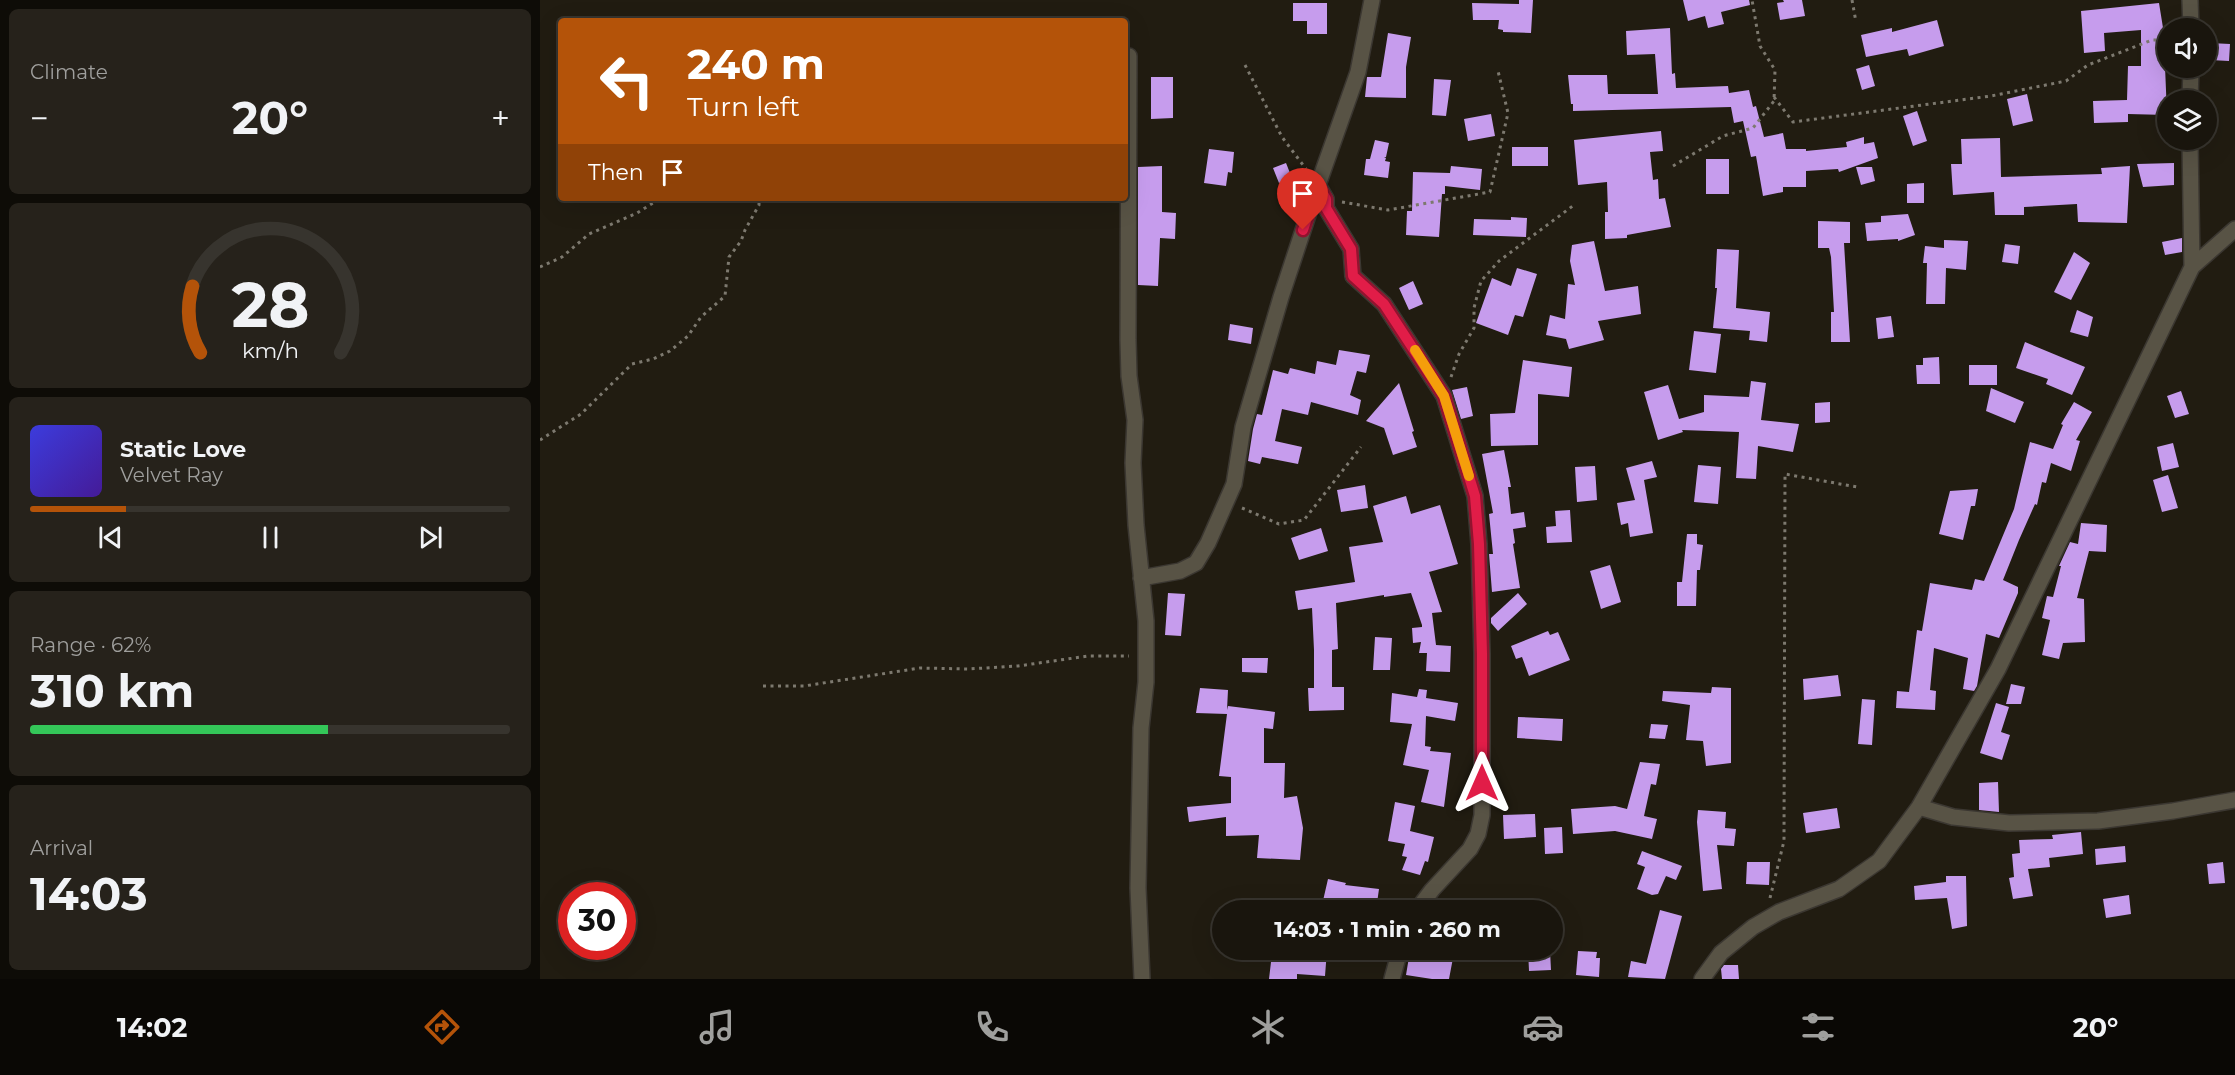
<!DOCTYPE html>
<meta charset="utf-8">
<style>
:root{--surface:#19150d;--page:#26221b;--text:#f1f3f6;--muted:#9f9f9d;--line:#37342e;--accent:#b45309}
body{margin:0;font-family:Montserrat,sans-serif;background:var(--page);color:var(--text);height:100vh;display:flex;flex-direction:column;font-size:22px;white-space:nowrap}
*{box-sizing:border-box;margin:0}
p{font-size:20px;color:var(--muted)}
.icon{flex:none;width:33px;height:33px;fill:none;stroke:currentColor;stroke-width:2;stroke-linecap:round;stroke-linejoin:round}
.map{position:relative;flex:1;overflow:hidden}
.details{display:flex;flex-direction:column;gap:9px;padding:9px;background:#0e0c07;width:540px}
.details>*{flex:none}
.top-card{position:absolute;left:18px;top:18px;width:570px;height:183px;border-radius:6px;box-shadow:0 6px 24px #0002,0 0 0 2px var(--line);background:#b45309;color:#fff;overflow:hidden}
.buttons{position:absolute;left:1617px;top:18px;display:grid;gap:12px}
.buttons a{display:grid;place-items:center;width:60px;height:60px;border-radius:50%;background:var(--surface);box-shadow:0 6px 24px #0002,0 0 0 2px var(--line);font-size:30px}
.speed{position:absolute;left:18px;top:882px;display:flex;gap:12px;font-size:30px;font-weight:700;text-align:center}
.speed>*{display:grid;place-content:center;width:78px;height:78px;border-radius:50%;background:var(--surface);box-shadow:0 6px 24px #0002,0 0 0 2px var(--line);line-height:1}
.speed .limit{border:9px solid #d22;background:#fff;color:#111}
.pin{position:absolute;display:grid;place-items:center;width:51px;height:51px;color:#fff;margin:-62px -26px;border-radius:50% 50% 50% 0;rotate:-45deg;box-shadow:0 0 6px #0007}
.pin .icon{rotate:45deg}
.me{position:absolute;width:66px;margin:-33px;rotate:0deg;stroke-linejoin:round;filter:drop-shadow(0 0 4px #0008)}
.turn{display:flex;align-items:center;gap:21px;height:126px;padding:0 30px;font-size:27px}
.turn .icon{width:78px;height:78px;stroke-width:2.5}
.turn b{display:block;font-size:42px;line-height:51px}
.then{display:flex;align-items:center;height:57px;padding:0 30px;background:#0003;gap:12px;font-size:22px}
.big{font-size:45px;font-weight:700;line-height:1.1}
.details .tile{flex:1;display:flex;flex-direction:column;justify-content:center;gap:9px;min-width:0;padding:0 21px;border-radius:9px;background:var(--page)}
.details .dial{align-items:center;gap:0}
.dial svg{height:156px;overflow:visible;fill:none;stroke:var(--line);stroke-width:7;stroke-linecap:round;text-anchor:middle}
.dial text{fill:var(--text);stroke:none}
.song{display:flex;align-items:center;gap:18px}
.cover{width:72px;height:72px;border-radius:9px;background:linear-gradient(135deg,hsl(240 70% 55%),hsl(260 70% 35%))}
.played{height:6px;border-radius:3px;background:linear-gradient(90deg,var(--accent) 20%,var(--line) 20%)}
.keys{display:flex;justify-content:space-around;direction:ltr}
.heat{display:flex;justify-content:space-between;align-items:center;font-size:33px;direction:ltr}
.charge{height:9px;border-radius:4px;background:linear-gradient(90deg,#34c759 62%,var(--line) 0)}
.trip{position:absolute;left:672px;top:900px;width:351px;height:60px;border-radius:30px;background:var(--surface);box-shadow:0 6px 24px #0002,0 0 0 2px var(--line);font-weight:700;line-height:60px;text-align:center}
.menu{display:flex;height:96px;justify-content:space-around;align-items:center;background:#0a0805;color:var(--muted)}
.menu .icon{width:42px;height:42px}
.menu .current{color:var(--accent)}
.menu b{font-size:27px;color:var(--text)}
main{display:flex;flex:1;min-height:0}
.map>svg:first-child{display:block}
</style>
<main>
<section class="details">
<div class="tile"><p>Climate</p>
<div class="heat"><a>−</a><b class="big">20°</b><a>+</a></div>
</div>
<div class="tile dial"><svg viewBox="0 0 100 80">
<path d="M14 69A42 42 0 1 1 86 69"/>
<path d="M14 69A42 42 0 0 1 10 35" stroke="#b45309"/>
<text x="50" y="56" font-size="32" font-weight="700">28</text>
<text x="50" y="72" font-size="11">km/h</text>
</svg></div>
<div class="tile">
<div class="song"><i class="cover"></i><div><b>Static Love</b><p>Velvet Ray</p></div></div>
<div class="played"></div>
<div class="keys"><svg class="icon" aria-label="previous" viewBox="0 0 24 24"><path d="M18 5L8 12l10 7zM5 5v14"/></svg><svg class="icon" aria-label="pause" viewBox="0 0 24 24"><path d="M8 5v14M16 5v14"/></svg><svg class="icon" aria-label="next" viewBox="0 0 24 24"><path d="M6 5l10 7-10 7zM19 5v14"/></svg></div>
</div>
<div class="tile"><p>Range · 62%</p><b class="big">310 km</b><div class="charge"></div></div>
<div class="tile"><p>Arrival</p><b class="big">14:03</b></div>
</section>
<div class="map">
<svg width="1695" height="979" viewBox="0 0 1695 979">
<rect width="100%" height="100%" fill="#211c11"/>
<path fill="#c69ced" d="M979 0H993L991 33 963 32V30L958 29 959 20H933L932 3 979 4Z
M1143 0H1209L1210 5 1181 12 1184 24 1168 28 1165 16 1148 21Z
M1243 0H1262L1265 16 1240 20 1237 3 1244 2Z
M753 3H787V34H767V21H753Z
M1619 3 1624 34H1620L1621 66H1625L1627 115 1588 114V122L1554 123 1553 101 1587 100 1588 66H1601V30L1564 33 1565 51 1544 53 1541 11Z
M1397 20 1404 46 1369 56 1367 49 1326 57 1321 35 1352 28V32Z
M1130 28 1132 74 1135 73 1136 88 1188 86 1189 93 1209 90 1213 107 1216 106 1224 137 1243 133 1246 149H1266V151L1307 147 1306 142 1324 137V144L1334 142 1338 158 1299 172 1298 169 1266 171V187H1243V192L1223 196 1216 156 1211 157 1203 121 1194 123 1191 107 1033 111V104H1031L1028 75H1067L1068 94H1118L1115 54 1087 55 1086 31Z
M848 33 871 37 866 67V98L825 97 827 77H841Z
M1670 43 1690 44 1689 61 1670 60Z
M1329 65 1335 86 1322 90 1316 69Z
M611 77H633V118L611 119Z
M894 79 911 80 906 116 892 115Z
M1487 94 1493 121 1473 126 1467 99Z
M1377 111 1387 141 1373 146 1363 116Z
M951 114 955 136 928 141 924 119Z
M1121 131 1123 151 1110 152 1113 180 1118 179 1119 199 1125 198 1131 227 1087 235V238L1065 239V212H1068L1067 182 1038 185 1034 140Z
M1460 138 1461 177 1562 174 1561 168 1590 166 1587 223 1538 222 1537 204 1484 207V215H1455L1454 192 1413 195 1411 164H1422L1421 139Z
M835 140 849 143 846 157 844 158H846L845 161 850 162 848 178 824 175 826 159H830Z
M972 147H1008V166H972Z
M669 149 694 152 692 173 688 172 686 186 664 183Z
M1166 159H1189V194H1166Z
M746 163 752 178 739 183 733 168Z
M1634 163V185L1603 187 1597 164Z
M622 166V212L636 213 635 239 620 238 618 286 598 285V167Z
M911 166 942 169 940 190 905 186V194H902L899 237 866 235 867 211H872L873 172 910 173Z
M1316 167H1332L1335 181 1321 185Z
M1384 183V203H1367V184Z
M1368 214 1375 235 1358 241V239L1327 241 1325 223 1341 222V216Z
M971 217 987 218 986 237 933 235 934 219 971 220Z
M1278 221 1310 222V243H1304L1310 342H1291V312H1294L1291 257 1289 248H1278Z
M1642 238V252L1625 255 1622 242Z
M1404 240 1428 241 1426 270 1406 268 1405 304H1386L1387 263H1383L1385 246 1404 248Z
M1054 241 1065 291 1098 286 1101 314 1058 321 1064 340 1029 349 1026 339 1006 335 1010 315 1025 319 1028 284 1035 285 1030 261 1032 245Z
M1465 244 1480 246 1478 264 1462 262Z
M1177 249 1199 250 1196 308 1230 312 1227 342 1209 340 1210 331 1173 328 1177 288H1175Z
M1534 252 1550 263 1531 300 1514 292Z
M977 268 997 274 983 317 975 315 968 335 936 323 952 278 971 286Z
M873 281 883 304 869 310 859 288Z
M1537 310 1553 317 1548 337 1530 332Z
M1351 316 1354 337 1338 339 1336 318Z
M690 324 713 328 711 344 688 340Z
M1154 331 1181 334 1176 373 1149 370Z
M1485 342 1545 367 1532 395 1506 384 1508 379 1476 368Z
M799 350 830 355 826 373 817 371 810 395 821 400 818 415 771 402 768 415 742 409 735 441 762 447 758 464 722 457 720 464 708 461 713 429 717 414 722 415 733 370 748 374 750 368 775 374 777 361 796 365Z
M1399 357 1400 384H1377L1376 365H1383V358Z
M983 360 1032 367 1029 397 998 394V445L951 446 950 414 975 413Z
M1429 365H1457V385H1429Z
M1211 381 1226 383 1221 420 1259 424 1253 452 1218 446 1216 479 1196 478 1199 432 1142 430 1143 432 1118 440 1104 392 1128 385 1139 419 1164 412V395L1209 397Z
M859 383 874 431 872 432 877 447 853 455 844 428 826 421Z
M927 387 933 416 921 419 912 390Z
M1451 388 1484 402 1475 423 1446 411Z
M1641 391 1649 414 1635 418 1627 396Z
M1290 402V422L1275 423V403Z
M1534 402 1552 412 1536 440 1540 441 1531 471 1511 463 1506 483 1502 482 1497 505 1495 504 1479 540 1463 580 1478 587V593L1459 638 1446 634 1437 686 1434 691 1423 689 1428 658 1394 648 1390 690 1396 691 1395 710 1356 708 1357 691 1369 692 1377 630 1382 631 1390 583 1432 590 1435 579 1444 581 1474 509 1490 442 1513 449 1523 425 1521 424Z
M1633 443 1639 467 1622 471 1617 447Z
M964 450 971 487H968L971 514 984 512 986 527 973 529 975 543 973 544 980 588 952 592 949 554H953L949 514 953 513 942 454Z
M1112 461 1117 477 1104 480 1113 533 1090 537 1088 523 1081 525 1077 503 1095 500 1086 468Z
M1158 465 1181 467 1178 504 1154 502Z
M1055 466 1057 500 1037 502 1035 467Z
M1628 475 1638 508 1622 512 1613 480Z
M825 485 828 508 801 512 797 490Z
M1438 489 1435 506H1431L1423 540 1399 534 1410 491Z
M866 496 871 514 900 505 918 564 889 572 902 612 892 613 896 645 911 646 910 672 886 671 887 653H879L881 642 873 643 872 628 882 627V625L871 593 844 597V595L796 603 798 649 792 650V687H804V710L769 711 768 688H774V650L772 608 758 610 755 591 815 582 809 547 843 542 833 506Z
M1030 510 1032 542 1007 543 1006 527 1016 526 1015 511Z
M1541 523 1567 525 1566 552 1549 551 1537 598 1544 599 1545 642 1523 643 1519 659 1502 655 1510 620 1502 618 1507 596 1513 597 1521 566H1519L1530 542 1538 544Z
M781 528 788 551 759 560 751 538Z
M1147 534H1157V544L1163 545 1160 570H1157L1156 606H1137V582H1142Z
M1070 565 1081 602 1061 609 1050 571Z
M628 593 645 594 641 636 625 635Z
M978 593 987 604 958 631 951 623V618Z
M1008 631 1010 635 1018 632 1030 660 989 676 982 657 976 659 971 646Z
M835 637 852 638 850 670H833Z
M702 658H728L727 673 702 672Z
M1298 675 1301 696 1264 700 1263 679Z
M1471 684 1485 687 1481 704H1466Z
M1172 687 1191 688V763L1166 766 1163 741 1146 740 1150 705 1122 701 1123 691 1171 693Z
M660 688 688 690 687 710 688 706 735 712 733 729 724 728V763H745L744 798 757 796 763 828 760 860 717 858 719 835 686 836V817L649 822 647 807 691 803V777L679 776 687 714 656 713Z
M879 689 887 690 886 698 918 703 915 721 886 716 885 746 891 747 890 751 911 753 904 807 881 802 889 770 863 765 872 724 850 722 852 693 877 697Z
M1322 699 1335 700 1332 745 1318 744Z
M1456 703 1469 707 1461 732 1470 735 1462 760 1440 753Z
M978 717 1023 719 1022 741 977 738Z
M1111 724 1128 725 1125 739 1109 738Z
M1100 762 1120 764 1116 785 1111 784 1104 816 1117 819 1112 839 1075 831 1033 834 1031 809 1075 806 1087 809Z
M1458 782 1459 812 1439 810V783Z
M855 802 875 806 870 831 894 837 888 862 885 861 880 875 862 870 867 857 862 856 865 844 848 841Z
M1297 808 1300 828 1266 833 1263 813Z
M1158 810 1186 812 1185 828 1196 829 1194 846 1177 845 1182 889 1163 891 1157 822Z
M995 814 996 837 964 839 963 815Z
M1022 827 1023 853 1005 854 1004 828Z
M1541 832 1543 854 1509 858 1510 867 1488 869 1493 896 1473 899 1469 878 1474 877 1472 854 1480 853 1479 840 1513 839 1512 835Z
M1585 846 1586 862 1556 865 1555 849Z
M1102 851 1142 866 1136 880 1126 876 1118 894 1112 895 1097 889 1105 867 1097 864Z
M1207 862H1230L1229 885 1206 884Z
M1683 862 1685 883 1669 884 1667 864Z
M1406 876H1426L1427 926 1412 929 1407 898 1375 900 1374 886 1406 882Z
M788 879 806 883 805 885 839 889 836 910 782 905Z
M1589 895 1591 914 1566 918 1563 899Z
M1120 910 1142 916 1125 979 1088 977 1091 961 1106 964Z
M746 950H787L785 976 757 974V979H729L731 962H745Z
M889 950H904L902 957 913 958 909 979H892L866 975 870 951 888 954Z
M988 950H1010L1011 970 989 971Z
M1038 951 1057 952 1056 958H1060L1059 977 1036 975Z
M1184 965H1198L1199 979H1182L1181 969Z"/>
<g fill="none" stroke-linecap="round" stroke-linejoin="round">
<g stroke="#3b3731" stroke-width="18">
<path id="street" d="M1650 0 1651 28
M589 56 588 340 589 376 595 420 593 463 596 525 606 621V682L601 728 598 888 602 979
M1650 100 1651 68
M1650 140 1652 267
M778 185 786 199V208L811 249 813 276 844 304 904 396 935 496 939 544 942 654V815L938 834 930 849 892 890 877 910
M601 578 640 571 656 563 668 543 694 484 703 427 741 297 778 185 818 72 832 0
M1379 807 1413 817 1469 823 1558 821 1633 811 1695 800
M852 979 860 950
M1162 979 1181 953 1213 927 1239 912 1299 889 1339 861 1379 807 1458 669 1652 267 1695 229"/>
</g>
<path stroke="#7d796f" stroke-width="3" stroke-dasharray="3 4.5" stroke-linecap="butt" d="M1312 0 1316 22
M705 65 742 137 766 169
M1234 97 1253 122 1451 96 1526 81 1548 65 1612 40H1628
M1133 166 1183 136 1213 128 1234 101 1235 70 1220 46 1212 0
M802 202 848 210 950 192 968 113 958 71
M0 267 22 257 49 234 97 213 121 198
M911 377 919 354 934 328V308L941 281 959 261 1034 205
M0 440 41 414 92 364 113 359 130 351 148 336 161 317 185 296 189 257 201 241 205 230 219 205V198
M702 508 739 524 764 520 821 447
M223 686H264L380 668 428 669 478 666 548 656H589
M1230 898 1244 841 1245 474 1317 487"/>
<use href="#street" stroke="#585345" stroke-width="15"/>
</g>
<g fill="none" stroke-linecap="round" stroke-linejoin="round">
<g stroke="#92132f" stroke-width="15">
<path id="route" d="M763 230 778 185 786 199V208L811 249 813 276 844 304 904 396 935 496 939 544 942 654V783"/>
</g>
<use href="#route" stroke="#e11d48" stroke-width="10"/>
<path stroke="#f59e0b" stroke-width="10" d="M875 350 904 396 929 476"/>
</g>
</svg>
<div class="buttons">
<a><svg class="icon" aria-label="sound" viewBox="0 0 24 24"><path d="M4 9h4l5-4v14l-5-4H4zM17 9q2 3 0 6"/></svg></a>
<a><svg class="icon" aria-label="layers" viewBox="0 0 24 24"><path d="M12 4l9 5-9 5-9-5zM3 14l9 5 9-5"/></svg></a>
</div>
<div class="speed"><div class="limit">30</div></div>
<div class="pin" style="left:763px;top:230px;background:#d93025"><svg class="icon" aria-label="arrive" viewBox="0 0 24 24"><path d="M6 21V4h12l-3 4 3 4H6"/></svg></div>
<svg class="me" style="left:942px;top:783px" viewBox="-20 -20 40 40"><path d="M0-17L14 15 0 8-14 15z" fill="#e11d48" stroke="#fff" stroke-width="4"/></svg>
<div class="trip">14:03 · 1 min · 260 m</div>
<div class="top-card">
<div class="turn"><svg class="icon" aria-label="left" viewBox="0 0 24 24"><path d="M17 20v-9H6M10 6l-5 5 5 5"/></svg><div><b>240 m</b>Turn left</div></div>
<div class="then">Then<svg class="icon" aria-label="arrive" viewBox="0 0 24 24"><path d="M6 21V4h12l-3 4 3 4H6"/></svg></div>
</div>
</div>
</main>
<nav class="menu">
<b>14:02</b>
<svg class="icon current" aria-label="directions" viewBox="0 0 24 24"><path d="M12 3l9 9-9 9-9-9zM9 14v-3h6M13 9l2 2-2 2"/></svg>
<svg class="icon" aria-label="music" viewBox="0 0 24 24"><path d="M9 18V5l10-2v13"/><circle cx="6" cy="18" r="3"/><circle cx="16" cy="16" r="3"/></svg>
<svg class="icon" aria-label="phone" viewBox="0 0 24 24"><path d="M5 4h4l2 5-3 2q2 4 5 5l2-3 5 2v4C11 20 4 13 5 4z"/></svg>
<svg class="icon" aria-label="climate" viewBox="0 0 24 24"><path d="M12 3v18M4 7l16 10M4 17L20 7"/></svg>
<svg class="icon" aria-label="car" viewBox="0 0 24 24"><path d="M5 17H2v-5l4-1 3-4h7l3 4 3 1v5h-3M9 17h6M6 11h13"/><circle cx="7" cy="17" r="2"/><circle cx="17" cy="17" r="2"/></svg>
<svg class="icon" aria-label="filters" viewBox="0 0 24 24"><path d="M4 7h16M4 17h16"/><circle cx="9" cy="7" r="2"/><circle cx="15" cy="17" r="2"/></svg>
<b>20°</b>
</nav>
